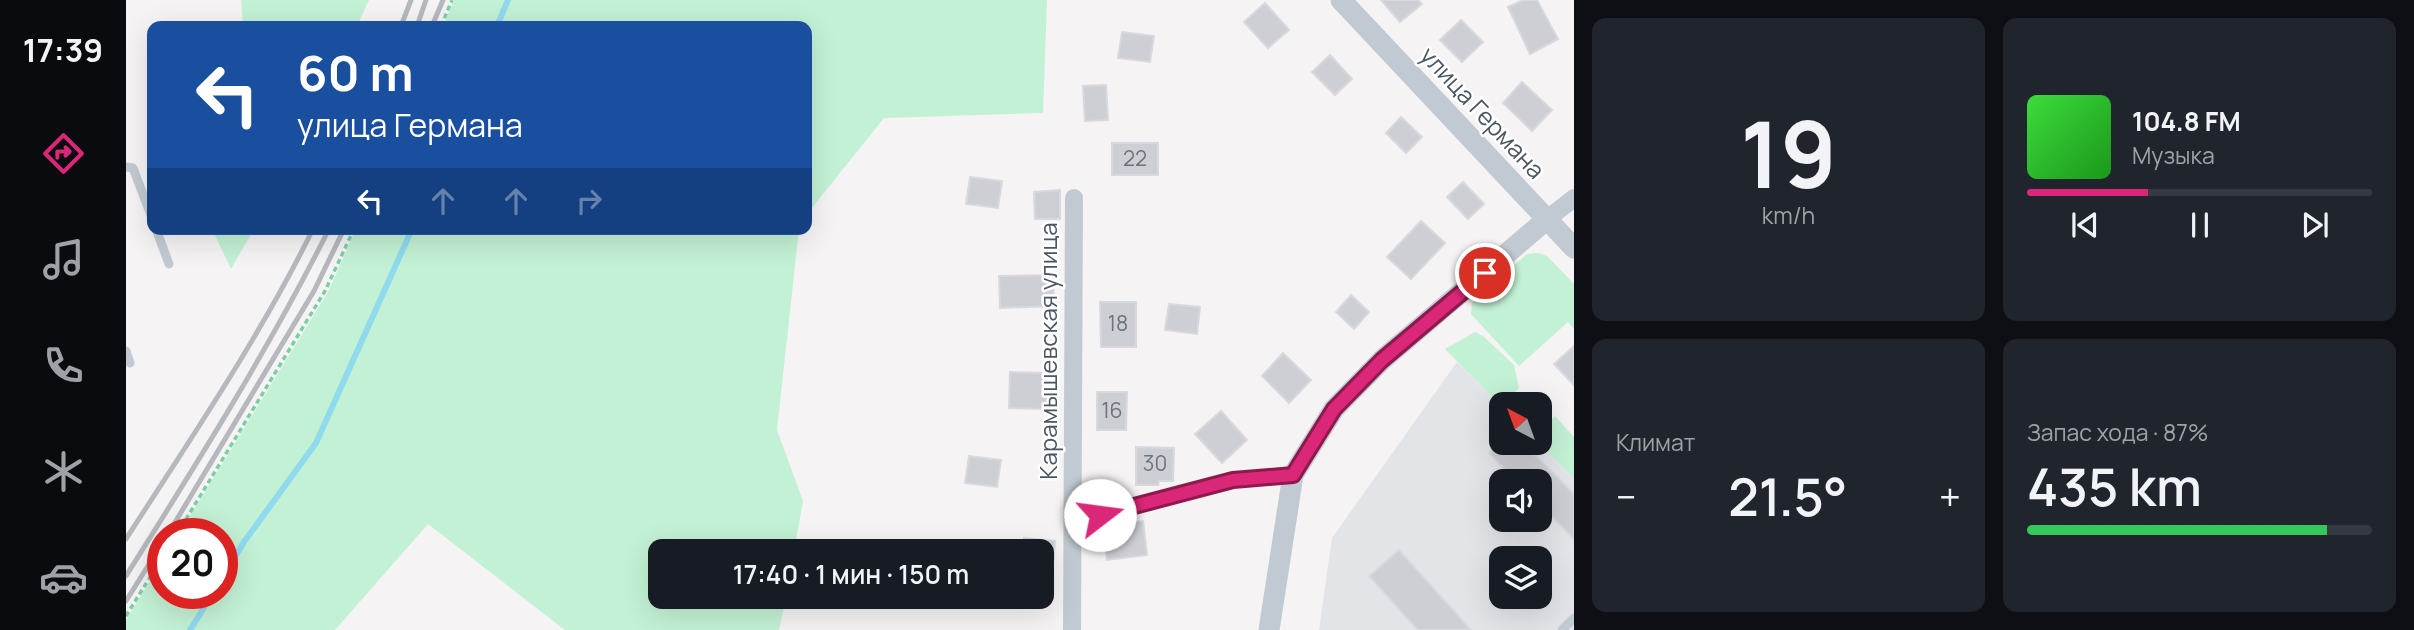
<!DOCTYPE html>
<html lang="ru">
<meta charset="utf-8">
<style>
:root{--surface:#171b24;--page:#20242c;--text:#f1f3f6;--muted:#9ea1a6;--line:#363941;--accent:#db2777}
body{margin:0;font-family:Manrope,sans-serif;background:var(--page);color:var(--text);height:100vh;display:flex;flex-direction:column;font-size:26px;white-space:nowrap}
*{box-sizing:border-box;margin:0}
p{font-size:23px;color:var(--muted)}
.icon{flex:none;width:38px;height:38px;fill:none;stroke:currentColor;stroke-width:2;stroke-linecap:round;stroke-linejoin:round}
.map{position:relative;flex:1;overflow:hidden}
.sheet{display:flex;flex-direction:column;gap:18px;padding:18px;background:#0d0f14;width:840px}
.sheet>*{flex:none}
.banner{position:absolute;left:21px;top:21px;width:665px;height:214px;border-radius:14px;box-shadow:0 7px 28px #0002;background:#1a4fa0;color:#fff;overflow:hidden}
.needle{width:46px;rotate:319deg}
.fabs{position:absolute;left:1363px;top:392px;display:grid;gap:14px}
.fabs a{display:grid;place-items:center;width:63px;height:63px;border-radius:14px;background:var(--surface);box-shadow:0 7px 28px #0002;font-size:35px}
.speed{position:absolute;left:21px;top:518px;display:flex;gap:14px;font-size:35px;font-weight:700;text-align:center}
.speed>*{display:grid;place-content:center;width:91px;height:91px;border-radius:50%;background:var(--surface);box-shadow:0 7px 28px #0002;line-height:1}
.speed .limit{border:10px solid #d22;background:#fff;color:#111}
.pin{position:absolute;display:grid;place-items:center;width:60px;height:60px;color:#fff;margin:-30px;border:4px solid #fff;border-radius:50%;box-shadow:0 2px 7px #0007}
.me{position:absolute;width:77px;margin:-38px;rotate:75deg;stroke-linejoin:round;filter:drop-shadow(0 0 5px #0008)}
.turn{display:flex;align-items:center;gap:24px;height:147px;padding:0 35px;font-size:32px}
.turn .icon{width:91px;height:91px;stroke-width:2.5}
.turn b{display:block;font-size:49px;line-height:60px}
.lanes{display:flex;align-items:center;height:66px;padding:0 35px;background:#0003;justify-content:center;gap:35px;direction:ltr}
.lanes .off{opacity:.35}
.big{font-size:52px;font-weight:600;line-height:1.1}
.sheet .tile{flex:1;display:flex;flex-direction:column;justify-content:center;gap:10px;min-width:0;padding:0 24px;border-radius:14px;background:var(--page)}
.sheet .dial{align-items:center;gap:0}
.dial b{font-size:91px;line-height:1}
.song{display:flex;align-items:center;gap:21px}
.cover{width:84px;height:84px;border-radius:10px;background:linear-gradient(135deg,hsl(120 70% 55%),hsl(120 70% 35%))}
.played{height:7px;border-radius:4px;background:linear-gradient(90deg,var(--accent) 35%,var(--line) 35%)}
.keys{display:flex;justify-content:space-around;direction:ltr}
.heat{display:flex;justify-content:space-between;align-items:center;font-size:38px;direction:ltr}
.charge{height:10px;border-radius:5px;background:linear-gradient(90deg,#34c759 87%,var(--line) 0)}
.sheet .tiles{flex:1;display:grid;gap:18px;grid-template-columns:repeat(2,1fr)}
.trip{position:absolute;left:522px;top:539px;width:406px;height:70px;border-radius:14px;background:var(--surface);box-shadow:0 7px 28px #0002;font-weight:600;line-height:70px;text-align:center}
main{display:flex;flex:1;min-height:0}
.tab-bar{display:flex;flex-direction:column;width:126px;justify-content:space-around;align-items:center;background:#090b0e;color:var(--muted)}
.tab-bar .icon{width:49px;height:49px}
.tab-bar .on{color:var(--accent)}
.tab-bar b{font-size:32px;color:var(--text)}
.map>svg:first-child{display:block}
</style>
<main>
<nav class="tab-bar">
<b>17:39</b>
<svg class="icon on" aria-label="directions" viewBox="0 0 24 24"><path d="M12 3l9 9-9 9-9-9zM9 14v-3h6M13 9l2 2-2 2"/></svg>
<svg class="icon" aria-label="music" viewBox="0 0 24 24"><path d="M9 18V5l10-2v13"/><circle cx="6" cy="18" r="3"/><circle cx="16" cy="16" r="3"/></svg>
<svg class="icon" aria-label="phone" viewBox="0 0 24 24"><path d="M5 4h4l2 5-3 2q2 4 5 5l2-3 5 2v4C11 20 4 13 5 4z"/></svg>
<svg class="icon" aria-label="climate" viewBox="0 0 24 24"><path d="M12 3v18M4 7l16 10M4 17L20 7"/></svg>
<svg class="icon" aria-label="car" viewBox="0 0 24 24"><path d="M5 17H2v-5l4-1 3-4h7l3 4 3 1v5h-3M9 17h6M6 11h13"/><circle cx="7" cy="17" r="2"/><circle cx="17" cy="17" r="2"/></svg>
</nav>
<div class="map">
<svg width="1448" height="630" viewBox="0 0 1448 630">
<rect width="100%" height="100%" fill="#f5f3f3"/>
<path fill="#e2e4e7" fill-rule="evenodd" d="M1331 362 1375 406 1376 443H1412L1448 479V630H1193L1206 538ZM1376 481H1414V520H1376ZM1376 558H1414V597H1376Z"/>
<path fill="#c3f1d5" d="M115 0H243L231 26H117Z
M328 0H921L917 113 758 118 681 214V26H317Z
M86 229H128L105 269Z
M230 229H673L651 430 677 501 668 551H534V597H660L653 630H439L302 524 209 630H0V620L37 560V593H96V534H53L202 292Z
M1412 253 1421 256 1448 284V329L1442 322 1393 366 1345 314 1346 303 1401 254Z
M1349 332 1357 336 1388 365 1393 388 1388 393 1399 404H1376L1375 406 1319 349Z
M1429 416 1448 437V479L1412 443H1414V420L1419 425Z"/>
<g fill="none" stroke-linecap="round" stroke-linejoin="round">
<path stroke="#90daee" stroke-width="6" d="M371 26 382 0
M96 578 118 542 190 443 286 229
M64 630 87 593"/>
</g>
<path fill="#cdcfd5" stroke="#d7d9de" stroke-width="2" d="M1255 0H1292L1296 4 1274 22Z
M1397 0H1411L1432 39 1404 54 1382 7Z
M1139 3 1163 30 1142 48 1118 22Z
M1335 20 1357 42 1336 62 1314 40Z
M996 32 1028 36 1024 62 992 58Z
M1204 55 1226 79 1209 95 1186 72Z
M1396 82 1426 110 1406 131 1377 103Z
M980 85 982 120 959 121 957 86Z
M1275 117 1296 137 1280 153 1260 133Z
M986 143H1032V175H986Z
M844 177 876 181 872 208 840 204Z
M1337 182 1358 204 1342 219 1321 197Z
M934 190V219H909L908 192Z
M1295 221 1319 243 1285 279 1261 257Z
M927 275 928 306 874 308 873 276Z
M1225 295 1243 312 1228 329 1210 312Z
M974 302H1010V347H975Z
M1043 304 1074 307 1071 334 1039 330Z
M1448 346V385L1428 364Z
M1157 353 1185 380 1163 403 1136 376Z
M884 372 924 373 923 409 883 408Z
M971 392H1001L1000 430H971Z
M1095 411 1121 440 1096 463 1069 434Z
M1376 440V443H1397L1448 494V539L1414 505V481H1390L1363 453Z
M1010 447 1048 448 1047 481H1033L1032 485H1010Z
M843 456 875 460 871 487 839 483Z
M1017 521 1021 555 981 560 977 526Z
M898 538 929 541 925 588 915 587V551H897Z
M1273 550 1345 630H1292L1243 576Z"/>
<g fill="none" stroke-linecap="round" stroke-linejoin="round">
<path stroke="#7ad0a6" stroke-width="3.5" stroke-dasharray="5 3.5" stroke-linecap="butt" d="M315 26 326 0
M51 534 199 291 228 229
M0 616 37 556"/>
<path stroke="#c1cad2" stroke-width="9" d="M0 167 7 168 26 218
M30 229 43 264
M0 351 4 363
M947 522 1107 480 1165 475
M1436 630 1448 618"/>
<path stroke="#c1cad2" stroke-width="18" d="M1420 220 1448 198
M946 630 948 198"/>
<path stroke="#c1cad2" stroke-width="21" d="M1215 0 1448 248
M1143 630 1167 475 1208 409 1256 360 1420 220"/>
<path stroke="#b5b8bd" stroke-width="5" d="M275 26 285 0
M291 26 300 0
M306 26 317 0
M42 534 188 291 218 229
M0 539C65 438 134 337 187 229
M0 576C71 463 143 349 203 229
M0 601 37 542"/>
</g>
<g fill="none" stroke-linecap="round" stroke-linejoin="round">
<g stroke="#8e194d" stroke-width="18">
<path id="route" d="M974 515 1107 480 1167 475 1208 409 1256 360 1359 273"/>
</g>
<use href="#route" stroke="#db2777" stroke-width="12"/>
</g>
<g text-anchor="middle" stroke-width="5" stroke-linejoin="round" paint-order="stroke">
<g font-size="21" fill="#6b747e">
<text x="1009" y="166">22</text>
<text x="992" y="331">18</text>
<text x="986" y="418">16</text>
<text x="1029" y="471">30</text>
</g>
<g font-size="24" fill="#4a5661" stroke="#fff">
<text transform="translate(1356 113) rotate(47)" y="8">улица Германа</text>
<text transform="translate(923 351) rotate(-90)" y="8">Карамышевская улица</text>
</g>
</g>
</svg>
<div class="fabs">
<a><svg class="needle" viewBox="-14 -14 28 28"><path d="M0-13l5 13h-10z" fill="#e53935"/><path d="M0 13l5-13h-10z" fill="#9ea1a6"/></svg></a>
<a><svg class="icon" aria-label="sound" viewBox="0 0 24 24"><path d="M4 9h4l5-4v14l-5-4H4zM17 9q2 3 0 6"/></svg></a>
<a><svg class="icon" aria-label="layers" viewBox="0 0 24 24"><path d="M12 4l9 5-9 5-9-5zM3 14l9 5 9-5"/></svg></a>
</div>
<div class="speed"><div class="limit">20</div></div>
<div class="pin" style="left:1359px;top:273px;background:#d93025"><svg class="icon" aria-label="arrive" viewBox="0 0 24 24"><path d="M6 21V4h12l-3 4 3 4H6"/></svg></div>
<svg class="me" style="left:974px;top:515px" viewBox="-20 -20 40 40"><circle r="19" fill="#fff"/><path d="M0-13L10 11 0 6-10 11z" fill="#db2777"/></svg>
<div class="trip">17:40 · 1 мин · 150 m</div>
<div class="banner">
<div class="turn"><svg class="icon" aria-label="left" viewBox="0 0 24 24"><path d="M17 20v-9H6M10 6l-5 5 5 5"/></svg><div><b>60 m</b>улица Германа</div></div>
<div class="lanes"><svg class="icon" aria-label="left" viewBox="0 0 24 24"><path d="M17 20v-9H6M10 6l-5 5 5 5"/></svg><svg class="icon off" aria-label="ahead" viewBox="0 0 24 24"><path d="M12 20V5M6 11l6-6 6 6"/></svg><svg class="icon off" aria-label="ahead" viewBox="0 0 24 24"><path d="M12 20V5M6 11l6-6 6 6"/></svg><svg class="icon off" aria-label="right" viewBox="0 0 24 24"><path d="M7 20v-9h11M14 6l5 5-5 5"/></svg></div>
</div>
</div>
<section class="sheet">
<div class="tiles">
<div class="tile dial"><b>19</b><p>km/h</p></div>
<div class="tile">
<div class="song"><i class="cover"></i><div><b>104.8 FM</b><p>Музыка</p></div></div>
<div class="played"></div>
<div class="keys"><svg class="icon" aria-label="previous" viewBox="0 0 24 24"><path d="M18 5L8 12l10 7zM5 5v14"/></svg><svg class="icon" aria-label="pause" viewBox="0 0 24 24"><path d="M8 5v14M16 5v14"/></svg><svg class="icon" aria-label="next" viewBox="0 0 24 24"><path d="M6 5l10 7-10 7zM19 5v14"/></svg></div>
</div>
<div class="tile"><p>Климат</p>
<div class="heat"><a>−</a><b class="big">21.5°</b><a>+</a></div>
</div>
<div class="tile"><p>Запас хода · 87%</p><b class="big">435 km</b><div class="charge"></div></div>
</div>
</section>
</main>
